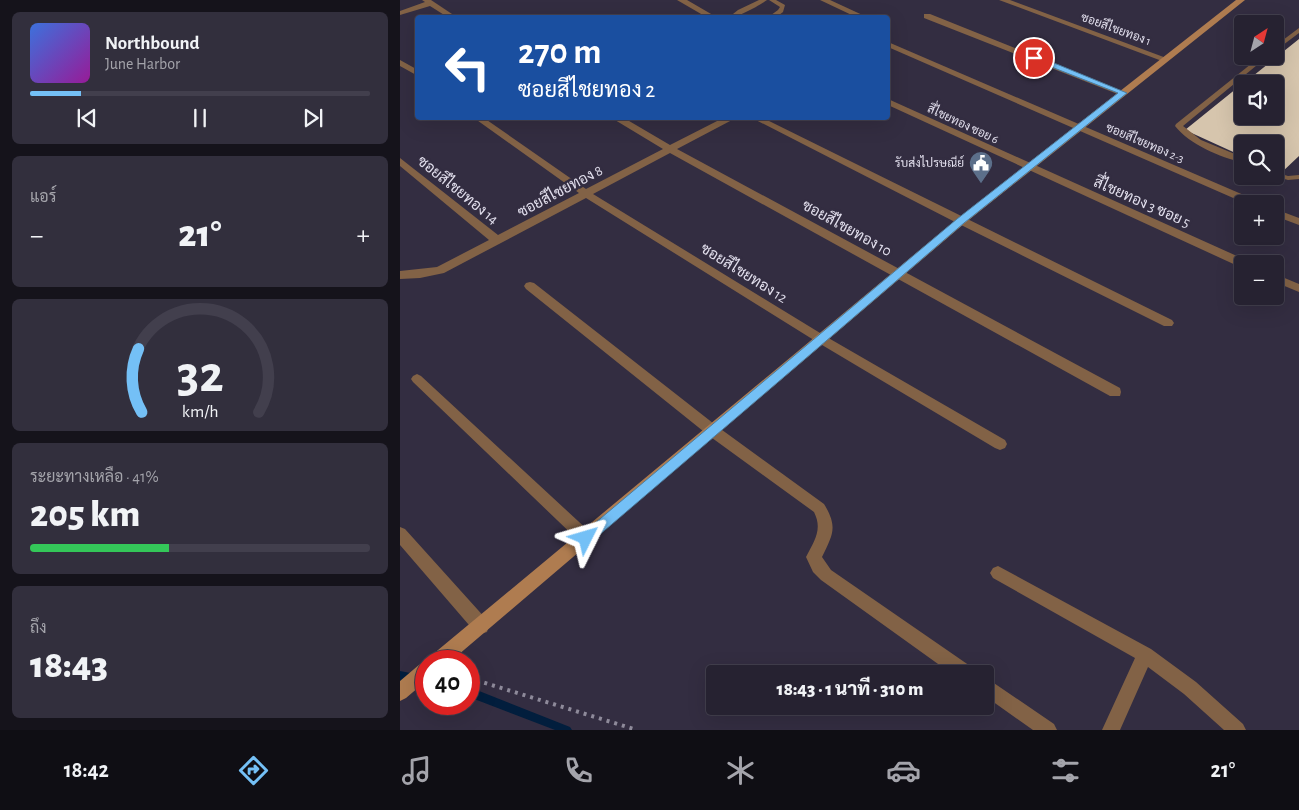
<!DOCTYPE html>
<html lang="th">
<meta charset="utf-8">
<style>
:root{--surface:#262231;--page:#322f3d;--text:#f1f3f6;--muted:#a4a4ab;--line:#423f4d;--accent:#74c0f6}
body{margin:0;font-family:"Alegreya Sans",Sarabun,sans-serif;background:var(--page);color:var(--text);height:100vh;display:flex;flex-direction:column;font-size:19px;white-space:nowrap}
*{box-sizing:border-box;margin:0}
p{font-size:16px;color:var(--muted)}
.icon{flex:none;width:28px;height:28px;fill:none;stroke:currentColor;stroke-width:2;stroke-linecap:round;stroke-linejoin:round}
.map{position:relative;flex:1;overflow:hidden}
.drawer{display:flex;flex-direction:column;gap:12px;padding:12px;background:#15131b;width:400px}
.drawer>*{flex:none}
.hud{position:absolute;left:15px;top:15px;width:475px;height:105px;border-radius:5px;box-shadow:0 5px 20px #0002,0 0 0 1px var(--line);background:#1a4fa0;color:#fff;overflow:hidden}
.needle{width:32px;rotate:36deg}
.fabs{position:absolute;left:834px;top:15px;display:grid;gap:10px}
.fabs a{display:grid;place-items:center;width:50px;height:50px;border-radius:5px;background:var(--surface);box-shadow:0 5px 20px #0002,0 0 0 1px var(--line);font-size:25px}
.speed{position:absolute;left:15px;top:650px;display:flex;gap:10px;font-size:25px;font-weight:700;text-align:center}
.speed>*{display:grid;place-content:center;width:65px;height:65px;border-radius:50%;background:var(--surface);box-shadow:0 5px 20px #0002,0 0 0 1px var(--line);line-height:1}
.speed .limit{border:8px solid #d22;background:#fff;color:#111}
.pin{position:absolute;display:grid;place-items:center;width:42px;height:42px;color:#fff;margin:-21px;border:2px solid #fff;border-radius:50%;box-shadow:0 1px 5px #0007}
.me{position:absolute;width:55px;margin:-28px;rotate:50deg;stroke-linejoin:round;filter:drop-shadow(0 0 4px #0008)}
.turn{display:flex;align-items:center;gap:18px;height:105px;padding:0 20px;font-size:22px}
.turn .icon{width:65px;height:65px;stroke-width:2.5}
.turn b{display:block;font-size:35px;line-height:42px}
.big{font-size:38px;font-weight:800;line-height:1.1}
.drawer .widget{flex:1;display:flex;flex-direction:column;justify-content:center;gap:8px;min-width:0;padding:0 18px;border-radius:8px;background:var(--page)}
.drawer .dial{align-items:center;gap:0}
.dial svg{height:130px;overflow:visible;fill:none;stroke:var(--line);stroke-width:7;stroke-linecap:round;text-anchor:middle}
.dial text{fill:var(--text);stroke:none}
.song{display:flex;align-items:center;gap:15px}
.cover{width:60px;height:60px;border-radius:8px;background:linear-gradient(135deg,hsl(220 70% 55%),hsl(300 70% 35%))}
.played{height:5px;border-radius:2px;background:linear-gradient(90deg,var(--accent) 15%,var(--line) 15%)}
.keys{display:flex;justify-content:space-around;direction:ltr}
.heat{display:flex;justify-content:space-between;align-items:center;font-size:28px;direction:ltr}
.charge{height:8px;border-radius:4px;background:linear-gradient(90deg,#34c759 41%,var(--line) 0)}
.trip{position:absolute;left:306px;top:665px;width:288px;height:50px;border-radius:5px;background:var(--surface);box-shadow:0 5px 20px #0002,0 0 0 1px var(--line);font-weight:800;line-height:50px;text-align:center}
.dock{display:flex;height:80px;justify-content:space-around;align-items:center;background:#0f0e14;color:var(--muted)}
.dock .icon{width:35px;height:35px}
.dock .selected{color:var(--accent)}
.dock b{font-size:22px;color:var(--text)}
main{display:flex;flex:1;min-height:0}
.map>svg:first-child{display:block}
</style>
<main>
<section class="drawer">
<div class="widget">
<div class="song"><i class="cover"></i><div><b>Northbound</b><p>June Harbor</p></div></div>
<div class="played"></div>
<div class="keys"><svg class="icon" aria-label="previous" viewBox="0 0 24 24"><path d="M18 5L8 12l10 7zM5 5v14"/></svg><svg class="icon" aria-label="pause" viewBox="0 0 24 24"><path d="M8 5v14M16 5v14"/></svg><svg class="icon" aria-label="next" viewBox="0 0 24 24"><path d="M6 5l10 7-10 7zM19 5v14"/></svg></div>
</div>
<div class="widget"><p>แอร์</p>
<div class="heat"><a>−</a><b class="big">21°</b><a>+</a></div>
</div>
<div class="widget dial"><svg viewBox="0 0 100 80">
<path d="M14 69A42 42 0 1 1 86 69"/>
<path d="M14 69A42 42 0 0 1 12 30" stroke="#74c0f6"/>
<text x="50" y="56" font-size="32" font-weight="700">32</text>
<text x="50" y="72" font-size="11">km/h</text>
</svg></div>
<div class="widget"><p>ระยะทางเหลือ · 41%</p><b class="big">205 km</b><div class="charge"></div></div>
<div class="widget"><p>ถึง</p><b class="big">18:43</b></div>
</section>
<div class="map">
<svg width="899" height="730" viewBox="0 0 899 730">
<rect width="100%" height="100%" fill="#332d41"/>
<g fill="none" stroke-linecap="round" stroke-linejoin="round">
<path fill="#021e3d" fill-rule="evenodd" d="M0 671 26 676V686L0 681Z
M69 687 170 727 172 730H155L69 697Z"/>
</g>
<path fill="#d6c5ad" d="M899 39V156L881 173 875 170V144H842V156L785 130 842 84V116H875V84H843Z"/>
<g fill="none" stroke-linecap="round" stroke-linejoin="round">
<path stroke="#8e8a9a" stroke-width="4" stroke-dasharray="3 5" stroke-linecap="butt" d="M69 678 237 730"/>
<path fill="#826246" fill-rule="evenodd" d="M359 0H367C359 6 337 18 328 18L338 10Z
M369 0H376L385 5 383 12 375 18H367L378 10 380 7Z
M899 28V33L875 51V46Z
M861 56H868L783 126 801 140 842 157V162C821 158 789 144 775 126L776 124Z
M875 172 888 176 899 175V179L888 180 874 176Z"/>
<path fill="#826246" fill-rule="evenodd" d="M22 0H31L58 18H49L30 6 0 15V11L25 2Z
M277 0H287L318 18H308Z
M420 0H430L469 18H458Z
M599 0H610L769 59 762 61Z
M524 14H530L727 93 720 95 524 18Z
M488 42 860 202 861 204H847L488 47Z
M0 60 18 70V76L0 66Z
M488 99 848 261 849 264H842V267H840L488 105Z
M74 118H84L186 189 263 149 215 120 214 118H224L270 145 323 118H333L332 120 277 149 720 388 721 392 720 396H710L270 153 193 194 425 336 605 440 607 444 605 448 600 450 595 448 417 342 186 198 44 273 20 278 0 279V271L37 267 89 240 0 166V158L98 235 179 193Z
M352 118H363L772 320 774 323 772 326H764L557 223Z
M875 209 899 218V225L875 216Z
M875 274 899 284V292L875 282Z
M130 282 134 283 318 427 424 504C438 527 433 534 422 557L431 570 573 668 575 674H552L421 580 413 572 406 557C414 541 423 530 414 512L308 435 126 289 124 286 126 283Z
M17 374 21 376 191 533 193 538 191 543 186 545 181 543 13 382 11 379 13 376Z
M0 527 5 529 87 620 89 626 87 632 81 634 75 632 0 545Z
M598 566 751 649 796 682 843 724 846 730H824L784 694 748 667 720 730H702L735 658 593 578 590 573 593 568Z
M585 677 654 724 657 730H633L585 696Z"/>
<path fill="#af7c50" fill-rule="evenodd" d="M836 0H845L565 223 51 661H30L32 655 557 219Z
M26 662V681L6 698 0 701V681L20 664Z"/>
</g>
<path fill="#74c0f6" stroke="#4b7da0" d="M631 56H637L727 93 564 223 191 542 186 544 182 542 180 538 182 534 557 219 718 93 631 59Z"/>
<defs>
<g id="civic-pin" transform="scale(1.25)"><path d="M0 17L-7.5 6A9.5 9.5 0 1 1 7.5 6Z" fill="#5c6f8a" stroke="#332d41"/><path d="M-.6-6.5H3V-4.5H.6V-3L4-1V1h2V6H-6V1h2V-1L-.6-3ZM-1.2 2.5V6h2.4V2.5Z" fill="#fff"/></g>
</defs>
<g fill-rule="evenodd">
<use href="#civic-pin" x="581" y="163"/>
</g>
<g text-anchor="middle" stroke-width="5" stroke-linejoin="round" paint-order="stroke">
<g font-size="12" fill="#e1deec" stroke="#332d41">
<text transform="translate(716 29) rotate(20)" y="4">ซอยสีไชยทอง 1</text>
<text transform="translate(563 124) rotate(25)" y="4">สี่ไชยทอง ซอย 6</text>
<text transform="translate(745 143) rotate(23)" y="4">ซอยสีไชยทอง 2-3</text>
</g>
<g font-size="12" fill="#e1deec" stroke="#332d41" text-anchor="end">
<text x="564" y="167">รับส่งไปรษณีย์</text>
</g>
<g font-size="15" fill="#e1deec" stroke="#332d41">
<text transform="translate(58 190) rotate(39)" y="5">ซอยสีไชยทอง 14</text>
<text transform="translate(160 191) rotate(-28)" y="5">ซอยสีไชยทอง 8</text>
<text transform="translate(742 202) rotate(24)" y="5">สี่ไชยทอง 3 ซอย 5</text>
<text transform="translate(447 228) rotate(29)" y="5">ซอยสีไชยทอง 10</text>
<text transform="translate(344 273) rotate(32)" y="5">ซอยสีไชยทอง 12</text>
</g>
</g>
</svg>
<div class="fabs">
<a><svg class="needle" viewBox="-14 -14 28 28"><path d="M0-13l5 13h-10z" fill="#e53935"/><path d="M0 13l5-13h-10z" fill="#a4a4ab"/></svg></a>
<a><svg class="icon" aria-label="sound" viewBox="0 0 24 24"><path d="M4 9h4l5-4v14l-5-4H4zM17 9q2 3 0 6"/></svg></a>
<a><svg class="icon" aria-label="search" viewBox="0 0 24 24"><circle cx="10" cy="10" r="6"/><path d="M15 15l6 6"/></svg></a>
<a>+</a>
<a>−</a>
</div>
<div class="speed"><div class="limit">40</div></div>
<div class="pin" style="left:634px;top:58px;background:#d93025"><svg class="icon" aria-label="arrive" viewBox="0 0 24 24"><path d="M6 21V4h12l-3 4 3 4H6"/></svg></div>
<svg class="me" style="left:186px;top:538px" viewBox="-20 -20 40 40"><path d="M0-17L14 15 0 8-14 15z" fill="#74c0f6" stroke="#fff" stroke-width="4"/></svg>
<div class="trip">18:43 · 1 นาที · 310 m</div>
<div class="hud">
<div class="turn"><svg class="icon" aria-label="left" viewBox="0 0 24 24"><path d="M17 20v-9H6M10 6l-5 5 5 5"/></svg><div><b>270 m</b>ซอยสีไชยทอง 2</div></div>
</div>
</div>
</main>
<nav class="dock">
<b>18:42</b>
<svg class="icon selected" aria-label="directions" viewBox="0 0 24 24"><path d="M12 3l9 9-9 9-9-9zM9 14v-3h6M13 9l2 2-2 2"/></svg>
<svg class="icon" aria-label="music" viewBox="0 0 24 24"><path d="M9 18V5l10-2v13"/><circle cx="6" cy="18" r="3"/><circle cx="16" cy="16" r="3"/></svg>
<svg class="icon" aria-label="phone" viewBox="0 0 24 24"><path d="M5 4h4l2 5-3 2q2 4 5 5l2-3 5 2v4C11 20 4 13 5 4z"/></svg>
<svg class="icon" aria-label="climate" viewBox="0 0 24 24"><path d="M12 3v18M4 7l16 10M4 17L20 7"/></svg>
<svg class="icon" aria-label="car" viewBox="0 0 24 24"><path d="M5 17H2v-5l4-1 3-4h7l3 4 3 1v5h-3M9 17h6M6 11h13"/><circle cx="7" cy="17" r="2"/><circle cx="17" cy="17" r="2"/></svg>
<svg class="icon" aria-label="filters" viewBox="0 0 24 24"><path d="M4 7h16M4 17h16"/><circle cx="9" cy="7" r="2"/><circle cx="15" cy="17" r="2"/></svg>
<b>21°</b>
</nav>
